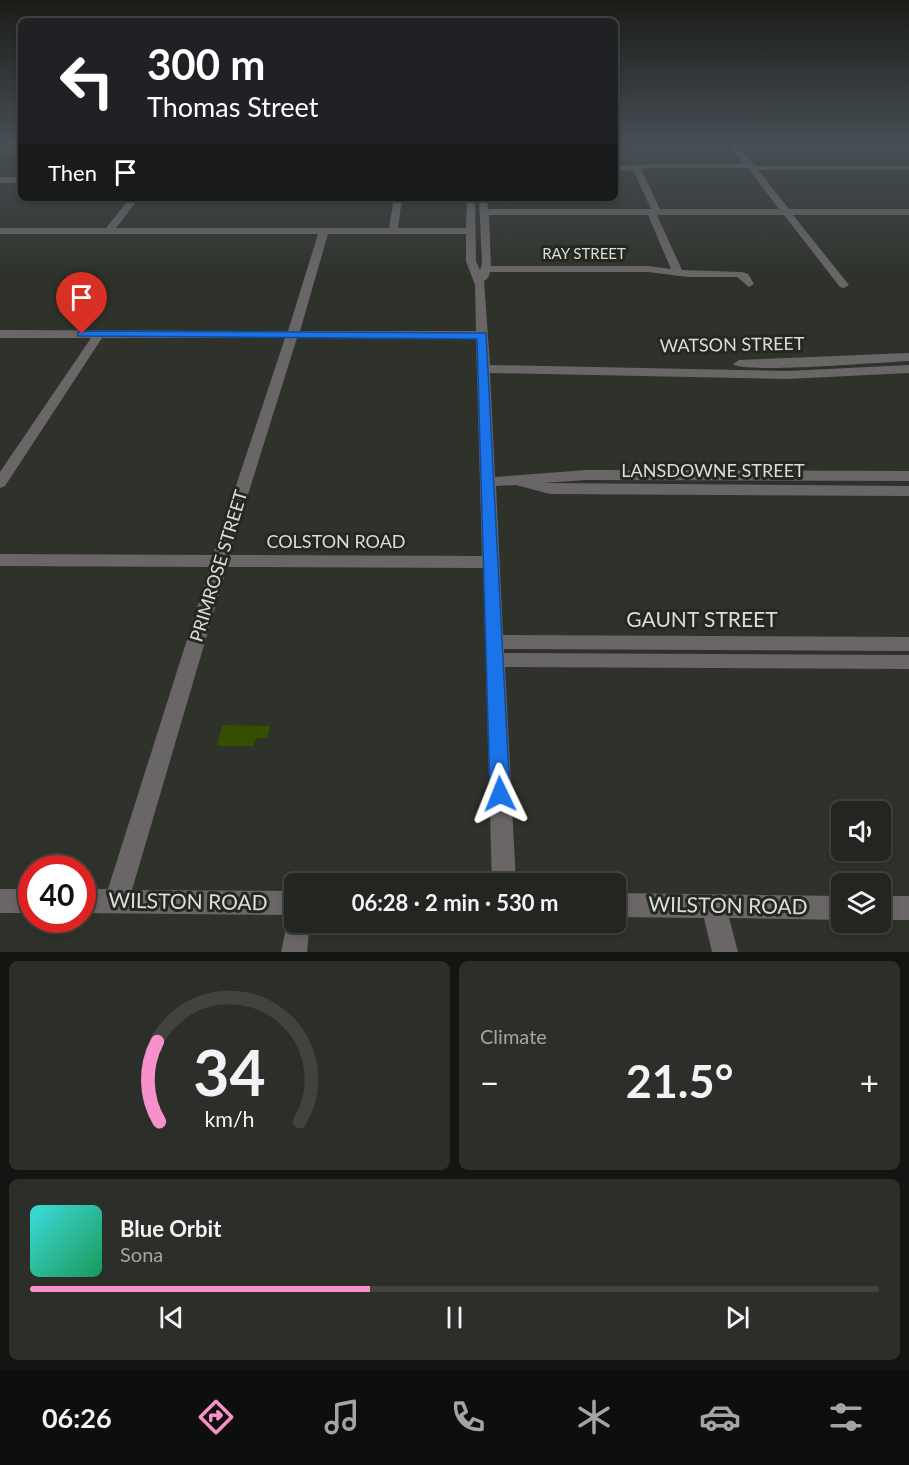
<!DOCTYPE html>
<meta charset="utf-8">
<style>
:root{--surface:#232620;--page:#2b2e29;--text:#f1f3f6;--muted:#a3a5a5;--line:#40433e;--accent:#f890cc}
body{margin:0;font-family:Lato,sans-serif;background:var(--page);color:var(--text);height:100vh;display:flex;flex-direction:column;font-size:22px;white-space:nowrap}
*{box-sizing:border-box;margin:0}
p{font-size:20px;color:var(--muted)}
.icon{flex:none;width:33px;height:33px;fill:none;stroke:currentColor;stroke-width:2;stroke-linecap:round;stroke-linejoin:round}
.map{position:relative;height:952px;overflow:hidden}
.panel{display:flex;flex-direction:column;gap:9px;padding:9px;background:#131512;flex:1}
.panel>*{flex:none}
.guide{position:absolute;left:18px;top:18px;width:600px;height:183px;border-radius:9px;box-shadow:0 3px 9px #0003,0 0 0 2px var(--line);background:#202124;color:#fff;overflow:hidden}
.buttons{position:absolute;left:831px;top:801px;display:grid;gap:12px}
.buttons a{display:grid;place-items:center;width:60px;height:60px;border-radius:9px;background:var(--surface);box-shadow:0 3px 9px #0003,0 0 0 2px var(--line);font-size:30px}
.speed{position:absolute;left:18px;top:855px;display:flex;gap:12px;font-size:30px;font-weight:700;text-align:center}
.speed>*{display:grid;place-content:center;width:78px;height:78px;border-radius:50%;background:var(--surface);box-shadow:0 3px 9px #0003,0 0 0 2px var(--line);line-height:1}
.speed .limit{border:9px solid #d22;background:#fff;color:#111}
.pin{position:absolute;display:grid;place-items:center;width:51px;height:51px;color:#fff;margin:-62px -26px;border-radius:50% 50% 50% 0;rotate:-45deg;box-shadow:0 0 6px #0007}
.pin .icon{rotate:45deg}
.me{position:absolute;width:66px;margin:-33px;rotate:358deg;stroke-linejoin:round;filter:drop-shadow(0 0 4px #0008)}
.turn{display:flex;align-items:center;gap:21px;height:126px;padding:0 30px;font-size:27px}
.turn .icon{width:78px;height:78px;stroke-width:2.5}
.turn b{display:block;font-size:42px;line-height:51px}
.then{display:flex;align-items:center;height:57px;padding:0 30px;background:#0003;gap:12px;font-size:22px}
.big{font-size:45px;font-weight:700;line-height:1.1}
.panel .widget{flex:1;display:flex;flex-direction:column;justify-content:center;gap:9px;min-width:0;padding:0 21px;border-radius:9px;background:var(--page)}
.panel .dial{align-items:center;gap:0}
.dial svg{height:156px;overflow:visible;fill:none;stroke:var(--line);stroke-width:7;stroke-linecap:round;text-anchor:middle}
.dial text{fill:var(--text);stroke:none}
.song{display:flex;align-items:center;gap:18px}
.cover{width:72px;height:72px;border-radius:9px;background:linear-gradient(135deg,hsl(180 70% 55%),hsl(150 70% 35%))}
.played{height:6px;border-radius:3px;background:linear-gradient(90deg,var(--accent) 40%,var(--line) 40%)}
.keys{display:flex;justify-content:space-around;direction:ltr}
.heat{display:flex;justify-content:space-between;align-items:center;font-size:33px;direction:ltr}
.panel .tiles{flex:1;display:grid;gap:9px;grid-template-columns:1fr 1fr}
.widget:last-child{grid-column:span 2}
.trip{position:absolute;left:284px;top:873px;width:342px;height:60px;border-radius:9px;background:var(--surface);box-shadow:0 3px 9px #0003,0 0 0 2px var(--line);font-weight:700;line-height:60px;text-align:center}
.dock{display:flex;height:96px;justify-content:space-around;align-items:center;background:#0e0f0d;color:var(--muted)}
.dock .icon{width:42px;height:42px}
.dock .active{color:var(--accent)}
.dock b{font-size:27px;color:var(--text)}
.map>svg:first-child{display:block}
</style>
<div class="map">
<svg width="909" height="952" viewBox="0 0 909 952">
<rect width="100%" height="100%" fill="#2f322b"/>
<path fill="#354f01" d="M7 143H21V149L13 156H1Z
M222 725 270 726 267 738H256L254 746H217Z"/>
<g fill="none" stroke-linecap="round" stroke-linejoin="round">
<path fill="#6a6668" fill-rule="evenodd" d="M728 143H736L755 166H909V170H758L789 209H909V215H793L849 285 844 288 840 287 784 215H657L682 270 742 272 748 274 754 284 749 287 737 277H688L648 272H490L488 278 484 281 490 365 787 371 909 365V373L787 379 490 373 495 477 586 470 909 471V481L586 480 542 483 909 486V496L550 494 516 485 496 486 503 635 909 637V651L504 649V653L909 655V669L505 667 516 884H492L483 568 227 567 132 890 294 891V922H310L307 952H281L289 915 82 913V889H108L210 567 0 566V554L213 555 285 338H102L5 486 0 488V472L91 338H0V330L288 331 318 234H0V228H106L130 198H139L116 228H389L394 198H402L398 228H466L467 198H475L476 261 480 270 482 263 479 198H487L488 209H651L633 170 615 171V167L650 164H744ZM650 168H748L779 209H660L641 169ZM489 215H648L671 269 648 266H491ZM328 234H466V261L475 285 476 331H300ZM297 338 476 339 482 556 229 555Z
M0 177H21V183H0Z
M909 353V361C884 362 744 374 733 364L739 360Z
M0 889H32V913H0Z
M615 893 842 896V920L729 918 738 952H712L704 918 615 917Z
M880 896H909V920H880Z"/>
</g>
<linearGradient id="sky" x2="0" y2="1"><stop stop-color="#1a1c18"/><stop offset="0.52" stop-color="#474f55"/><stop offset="1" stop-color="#474f55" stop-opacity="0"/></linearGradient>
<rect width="909" height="276" fill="url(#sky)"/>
<path fill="#1a73e8" stroke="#114b97" stroke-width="1.5" d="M82 331 486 333 510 794 507 801 500 803 493 801 490 794 477 339 78 336V332Z"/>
<g text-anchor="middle" stroke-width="6" stroke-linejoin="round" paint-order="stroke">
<g font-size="15" fill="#dbddd9" stroke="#252821">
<text x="584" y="259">RAY STREET</text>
</g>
<g font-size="18" fill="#dbddd9" stroke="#252821">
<text transform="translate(732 345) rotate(-1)" y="6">WATSON STREET</text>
<text x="713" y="477">LANSDOWNE STREET</text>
<text x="336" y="548">COLSTON ROAD</text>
<text transform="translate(219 566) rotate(-73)" y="6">PRIMROSE STREET</text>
</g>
<g font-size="21" fill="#dbddd9" stroke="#252821">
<text x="702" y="627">GAUNT STREET</text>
<text transform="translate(188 902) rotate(1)" y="7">WILSTON ROAD</text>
<text transform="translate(728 906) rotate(1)" y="7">WILSTON ROAD</text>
</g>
</g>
</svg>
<div class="buttons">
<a><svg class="icon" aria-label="sound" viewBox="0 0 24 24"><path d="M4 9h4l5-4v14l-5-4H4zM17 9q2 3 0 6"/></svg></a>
<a><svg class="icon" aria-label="layers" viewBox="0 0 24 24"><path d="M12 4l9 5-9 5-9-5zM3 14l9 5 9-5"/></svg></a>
</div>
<div class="speed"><div class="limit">40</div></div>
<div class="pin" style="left:82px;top:334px;background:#d93025"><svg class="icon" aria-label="arrive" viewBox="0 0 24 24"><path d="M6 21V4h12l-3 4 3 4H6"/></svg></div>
<svg class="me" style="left:500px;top:794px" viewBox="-20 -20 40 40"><path d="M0-17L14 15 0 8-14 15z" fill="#1a73e8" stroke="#fff" stroke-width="4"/></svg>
<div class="trip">06:28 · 2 min · 530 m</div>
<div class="guide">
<div class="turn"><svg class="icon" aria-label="left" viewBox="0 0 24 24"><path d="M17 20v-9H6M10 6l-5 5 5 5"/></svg><div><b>300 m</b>Thomas Street</div></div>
<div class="then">Then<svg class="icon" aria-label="arrive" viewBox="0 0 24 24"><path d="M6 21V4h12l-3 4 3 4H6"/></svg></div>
</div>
</div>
<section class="panel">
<div class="tiles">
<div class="widget dial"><svg viewBox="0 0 100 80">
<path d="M14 69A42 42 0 1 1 86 69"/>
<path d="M14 69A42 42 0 0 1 13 28" stroke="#f890cc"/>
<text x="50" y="56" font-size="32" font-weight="700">34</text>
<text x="50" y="72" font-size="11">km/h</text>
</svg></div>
<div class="widget"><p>Climate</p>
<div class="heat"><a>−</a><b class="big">21.5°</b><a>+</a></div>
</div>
<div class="widget">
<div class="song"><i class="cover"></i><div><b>Blue Orbit</b><p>Sona</p></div></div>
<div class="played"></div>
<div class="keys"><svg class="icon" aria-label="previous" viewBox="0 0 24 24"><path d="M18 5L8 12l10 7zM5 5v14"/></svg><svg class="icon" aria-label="pause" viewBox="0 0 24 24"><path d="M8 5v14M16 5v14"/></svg><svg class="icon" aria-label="next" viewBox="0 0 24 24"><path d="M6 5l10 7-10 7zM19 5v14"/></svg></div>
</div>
</div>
</section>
<nav class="dock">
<b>06:26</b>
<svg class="icon active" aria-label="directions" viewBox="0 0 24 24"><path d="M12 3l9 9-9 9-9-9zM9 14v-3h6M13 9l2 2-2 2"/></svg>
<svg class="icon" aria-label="music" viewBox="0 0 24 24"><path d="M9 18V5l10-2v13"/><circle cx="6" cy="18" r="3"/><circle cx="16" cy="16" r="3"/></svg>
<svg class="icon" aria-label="phone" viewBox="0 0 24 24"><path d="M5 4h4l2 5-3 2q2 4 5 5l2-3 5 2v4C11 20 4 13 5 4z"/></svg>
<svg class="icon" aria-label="climate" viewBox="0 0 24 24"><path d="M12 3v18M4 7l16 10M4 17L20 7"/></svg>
<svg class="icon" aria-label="car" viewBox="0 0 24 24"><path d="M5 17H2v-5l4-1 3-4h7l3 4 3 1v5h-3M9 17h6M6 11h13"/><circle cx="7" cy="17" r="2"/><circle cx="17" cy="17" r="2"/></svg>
<svg class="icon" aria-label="filters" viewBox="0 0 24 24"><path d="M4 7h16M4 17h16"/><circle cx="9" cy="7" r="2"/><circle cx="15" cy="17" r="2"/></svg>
</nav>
